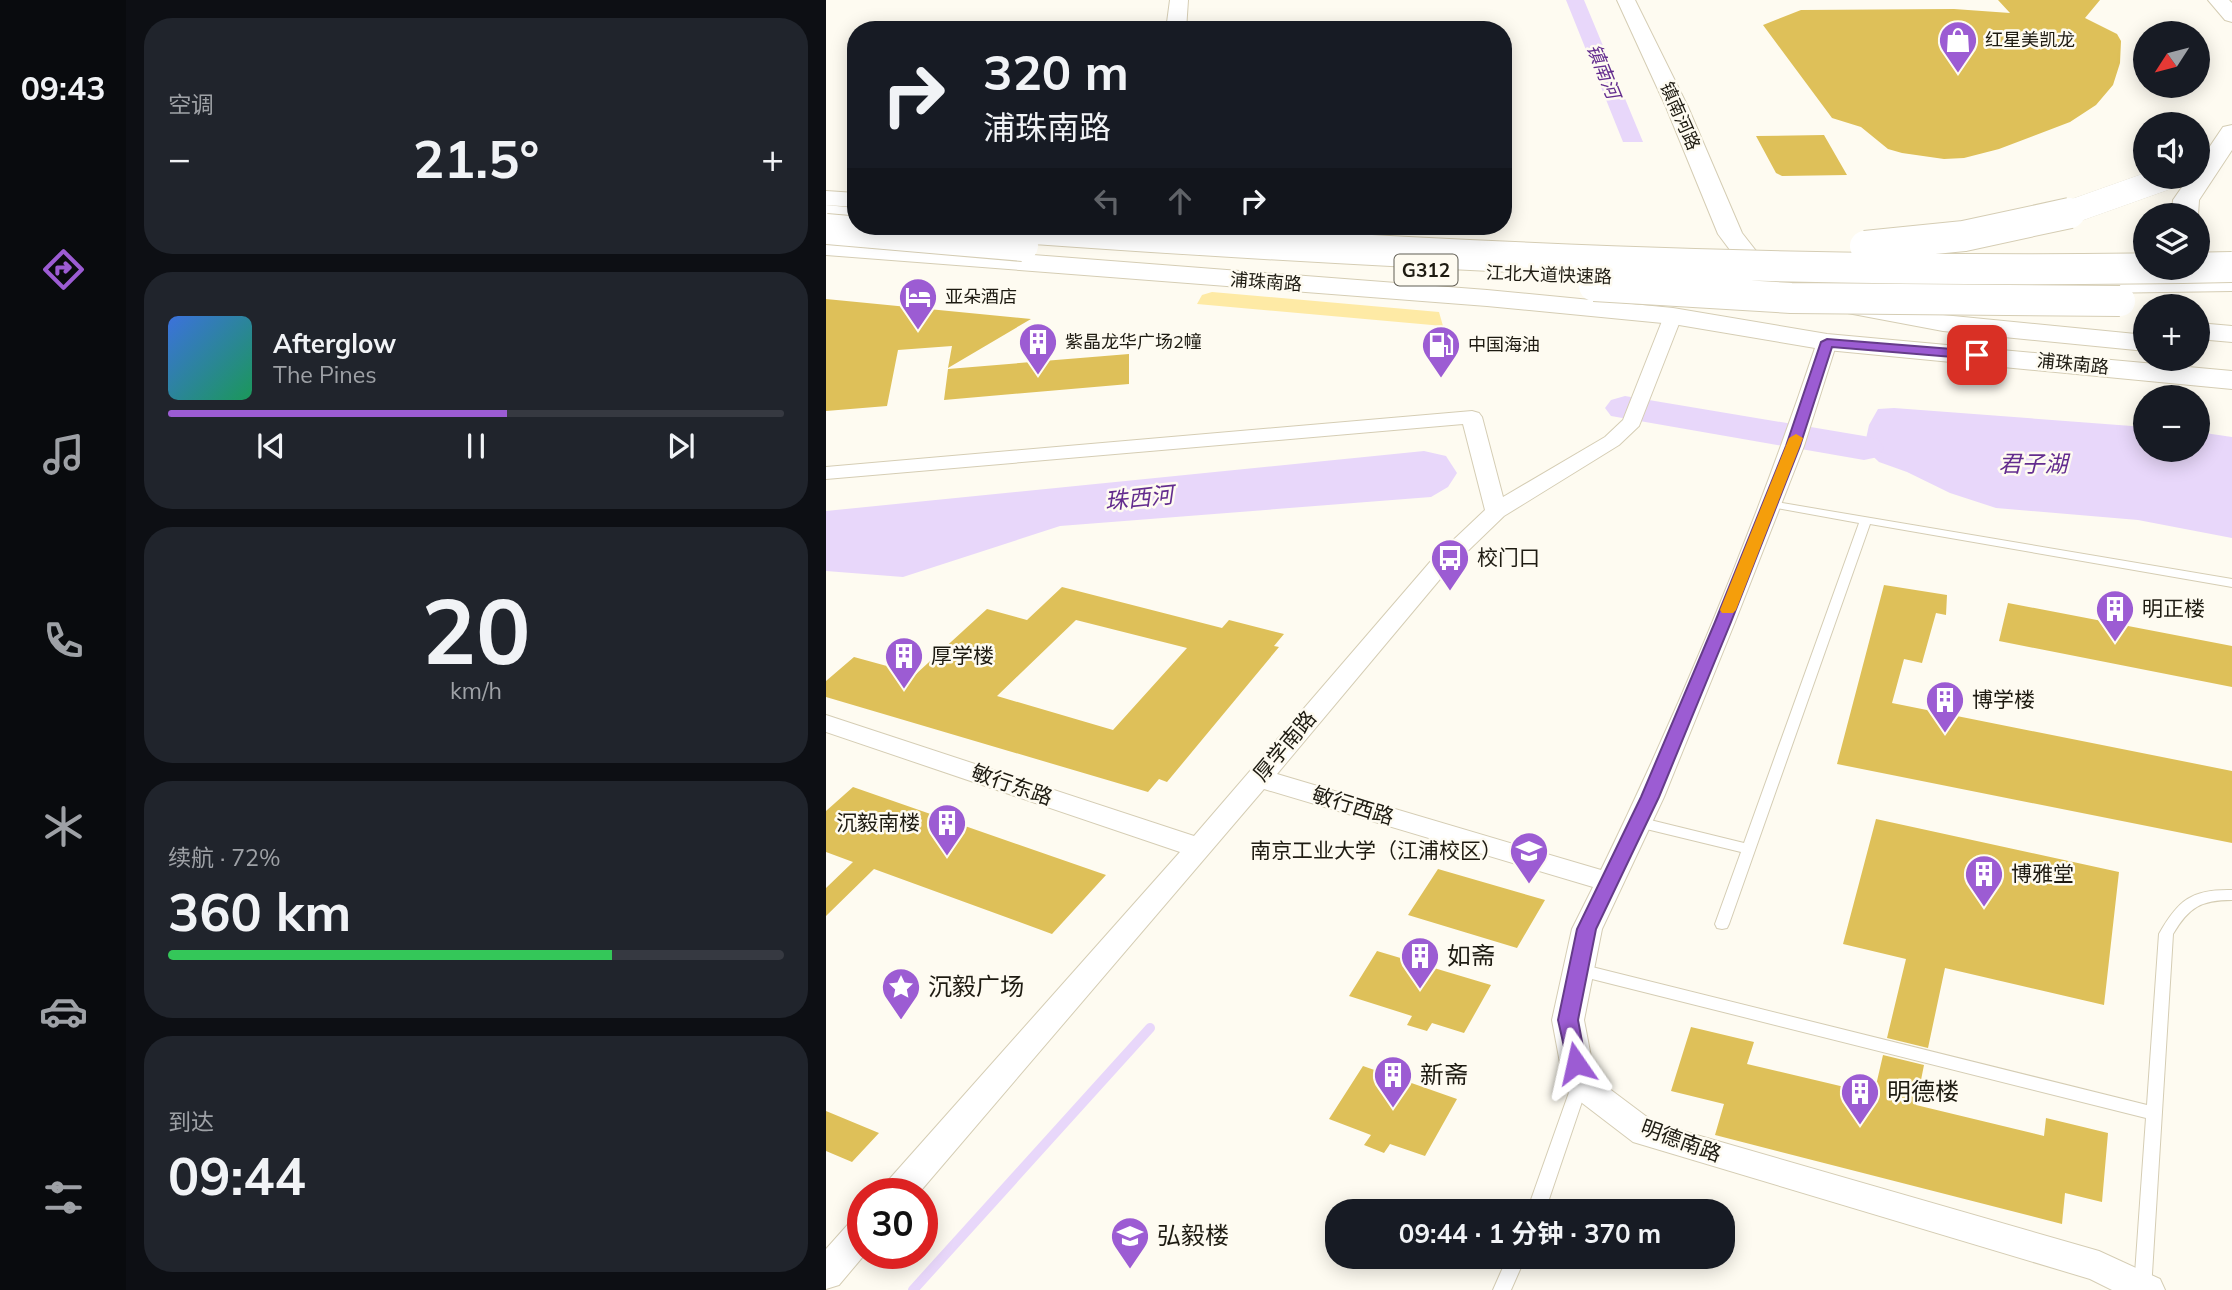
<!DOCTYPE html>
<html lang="zh">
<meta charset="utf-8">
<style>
:root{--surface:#171b24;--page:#20242c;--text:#f1f3f6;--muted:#9ea1a6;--line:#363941;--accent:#9c5cd3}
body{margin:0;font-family:Mulish,"Noto Sans SC",sans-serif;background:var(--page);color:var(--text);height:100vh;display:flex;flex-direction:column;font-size:26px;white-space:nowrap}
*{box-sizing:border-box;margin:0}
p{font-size:23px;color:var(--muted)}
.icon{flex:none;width:38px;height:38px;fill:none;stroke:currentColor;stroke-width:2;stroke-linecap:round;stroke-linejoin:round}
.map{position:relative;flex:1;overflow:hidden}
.details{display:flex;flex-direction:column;gap:18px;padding:18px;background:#0d0f14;width:700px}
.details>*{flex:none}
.banner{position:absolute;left:21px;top:21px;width:665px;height:214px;border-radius:28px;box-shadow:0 4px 18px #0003;background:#171b24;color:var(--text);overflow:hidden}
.needle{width:46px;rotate:234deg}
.tools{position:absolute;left:1307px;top:21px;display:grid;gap:14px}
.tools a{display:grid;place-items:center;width:77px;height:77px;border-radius:50%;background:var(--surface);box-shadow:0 4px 18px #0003;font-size:35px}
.speed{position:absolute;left:21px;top:1178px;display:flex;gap:14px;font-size:35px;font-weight:700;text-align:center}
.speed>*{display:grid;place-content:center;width:91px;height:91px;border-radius:50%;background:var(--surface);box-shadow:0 4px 18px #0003;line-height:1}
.speed .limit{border:10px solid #d22;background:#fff;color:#111}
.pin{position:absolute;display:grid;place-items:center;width:60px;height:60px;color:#fff;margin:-30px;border-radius:14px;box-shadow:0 4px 10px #0006}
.me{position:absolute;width:77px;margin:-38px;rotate:349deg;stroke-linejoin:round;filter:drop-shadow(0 0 5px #0008)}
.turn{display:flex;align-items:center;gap:24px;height:147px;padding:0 21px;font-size:32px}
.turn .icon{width:91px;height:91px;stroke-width:2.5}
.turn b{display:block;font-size:49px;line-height:60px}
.lanes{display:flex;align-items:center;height:66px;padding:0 21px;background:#0003;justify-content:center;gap:35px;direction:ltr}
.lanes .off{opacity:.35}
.big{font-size:52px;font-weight:700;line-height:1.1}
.details .widget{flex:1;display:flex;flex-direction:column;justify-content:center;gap:10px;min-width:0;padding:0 24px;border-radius:28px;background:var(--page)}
.details .dial{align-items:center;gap:0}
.dial b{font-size:91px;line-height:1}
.song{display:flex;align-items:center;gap:21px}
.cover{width:84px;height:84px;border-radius:10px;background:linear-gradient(135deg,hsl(220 70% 55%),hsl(150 70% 35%))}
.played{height:7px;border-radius:4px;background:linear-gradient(90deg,var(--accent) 55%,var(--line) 55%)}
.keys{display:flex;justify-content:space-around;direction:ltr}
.heat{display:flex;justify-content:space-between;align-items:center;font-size:38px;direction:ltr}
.charge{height:10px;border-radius:5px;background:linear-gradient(90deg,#34c759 72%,var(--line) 0)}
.trip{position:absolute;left:499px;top:1199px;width:410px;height:70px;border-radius:28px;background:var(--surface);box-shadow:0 4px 18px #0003;font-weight:700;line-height:70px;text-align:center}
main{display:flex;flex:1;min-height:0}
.tabs{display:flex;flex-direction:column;width:126px;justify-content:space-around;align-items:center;background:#090b0e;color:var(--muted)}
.tabs .icon{width:49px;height:49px}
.tabs .selected{color:var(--accent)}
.tabs b{font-size:32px;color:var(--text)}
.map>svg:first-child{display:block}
</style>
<main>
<nav class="tabs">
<b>09:43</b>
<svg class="icon selected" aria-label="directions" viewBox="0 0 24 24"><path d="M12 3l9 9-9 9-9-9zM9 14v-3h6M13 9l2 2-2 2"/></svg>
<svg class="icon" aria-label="music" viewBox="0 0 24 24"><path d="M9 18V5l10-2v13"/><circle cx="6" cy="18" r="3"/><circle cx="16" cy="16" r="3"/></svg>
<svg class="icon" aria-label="phone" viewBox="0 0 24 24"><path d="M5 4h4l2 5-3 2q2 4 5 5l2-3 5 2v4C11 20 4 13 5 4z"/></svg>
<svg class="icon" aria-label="climate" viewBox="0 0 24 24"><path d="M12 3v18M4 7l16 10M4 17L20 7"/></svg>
<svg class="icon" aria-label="car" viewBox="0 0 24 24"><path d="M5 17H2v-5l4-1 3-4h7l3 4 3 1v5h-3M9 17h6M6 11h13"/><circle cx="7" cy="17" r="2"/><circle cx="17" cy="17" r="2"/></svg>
<svg class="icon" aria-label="filters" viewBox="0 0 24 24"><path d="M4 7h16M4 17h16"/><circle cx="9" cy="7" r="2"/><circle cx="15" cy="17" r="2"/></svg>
</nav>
<section class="details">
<div class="widget"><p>空调</p>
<div class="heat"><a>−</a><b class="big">21.5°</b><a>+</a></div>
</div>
<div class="widget">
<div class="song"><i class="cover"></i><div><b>Afterglow</b><p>The Pines</p></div></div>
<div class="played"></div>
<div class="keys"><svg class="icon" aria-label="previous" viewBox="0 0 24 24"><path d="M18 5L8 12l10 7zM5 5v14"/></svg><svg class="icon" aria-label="pause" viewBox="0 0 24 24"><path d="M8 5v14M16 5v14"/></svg><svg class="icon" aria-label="next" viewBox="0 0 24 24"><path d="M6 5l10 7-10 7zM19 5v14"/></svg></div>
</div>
<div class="widget dial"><b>20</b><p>km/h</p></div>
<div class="widget"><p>续航 · 72%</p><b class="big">360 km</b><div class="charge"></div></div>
<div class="widget"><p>到达</p><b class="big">09:44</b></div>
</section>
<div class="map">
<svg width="1406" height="1290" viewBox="0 0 1406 1290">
<rect width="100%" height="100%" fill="#fefbf1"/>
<path fill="#feeaa5" d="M386 292 613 312 617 326 371 304 376 295Z"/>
<path fill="#e8d7fa" d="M740 0H758L817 142H797Z
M1068 408 1319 427 1320 450H1372V432L1406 437V538L1312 520 1170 508 1124 493 1081 472 1053 462 1038 448 1043 425 1052 409Z
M598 451 620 456 631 473 622 487 605 497 234 526 77 577 0 571V511Z"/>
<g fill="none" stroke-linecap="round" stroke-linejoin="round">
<path stroke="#e8d7fa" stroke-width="10" d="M87 1290 324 1028"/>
<path fill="#e8d7fa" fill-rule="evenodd" d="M799 396 1038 436 1052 439 1058 448 1052 457 1038 460 785 416 779 408 785 400Z"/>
</g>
<path fill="#dec059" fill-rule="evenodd" d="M1172 0H1274L1259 18 1291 34 1295 41 1294 63 1287 85 1270 105 1244 122 1173 149 1138 158 1118 159 1076 153 1062 149 1035 127 1006 118 937 25 975 10 1128 9 1184 13Z
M998 135 1021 175 956 176 950 173 930 136Z
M0 299 205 319 122 368 126 346 72 350 61 406 0 411Z
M303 354V384L118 400 122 369Z
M1058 585 1121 595 1120 615 1110 613 1096 663 1078 659 1066 703 1406 771V843L1011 764Z
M236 587 396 628 403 620 458 634 448 646 453 647 341 782 333 779 322 792 0 697V681L28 657 90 674 161 609 201 620ZM250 620 361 648 287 730 171 696Z
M1182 603 1406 646V687L1173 641Z
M27 787 280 875 226 934 48 869 0 916V888L27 862 0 852V811Z
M1050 819 1293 872 1278 1005 1119 968 1102 1048 1061 1038 1080 959 1017 944Z
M612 869 719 900 691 948 582 915Z
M551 951 665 985 638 1033 606 1023 601 1031 581 1025 586 1016 523 996Z
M865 1027 928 1042 921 1064 1048 1094 1057 1055 1098 1065 1090 1105 1218 1136 1220 1118 1282 1133 1276 1202 1239 1193 1236 1224 889 1135 898 1104 845 1091Z
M537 1066 631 1099 599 1156 564 1144 558 1153 538 1145 545 1135 503 1119Z
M0 1111 53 1133 26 1162 0 1151Z"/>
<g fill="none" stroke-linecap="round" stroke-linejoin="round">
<g stroke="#d5cdb4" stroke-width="2">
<path id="lane" d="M944 501 1406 579V587L1044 524 903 924 901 928 896 929 891 928 889 924 915 852 812 827 807 825 805 822 807 819 812 817 918 843 1033 523 940 506 938 504Z
M1406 890V900C1375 900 1363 907 1347 934L1325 1290H1309L1308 1288 1320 1118 754 976 749 974 746 970 749 966 754 964 1321 1105 1333 934C1352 900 1366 889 1406 890Z
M754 1078 760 1080 762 1084 719 1211H701L746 1084 748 1080Z
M682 1256H700L685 1290H667Z"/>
</g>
<g stroke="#d5cdb4" stroke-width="2">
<path id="street" d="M847 310 856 316 813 426 793 445 678 516 620 572 451 774 775 870C858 699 931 522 991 342L1001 336 1008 338 1011 342 978 446 909 622 838 797 776 929 758 1020 769 1078 829 1123 1273 1251 1334 1279 1339 1290H1286L1264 1279 807 1142 743 1093 738 1084 726 1020 746 929 767 887 438 789 92 1194H54L59 1184 354 852 0 732V715L368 836 604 562 659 510 637 424 0 479V467L646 411 653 413 656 417 677 497 779 437 797 420 838 316Z
M37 1217V1253H40L13 1285 0 1289V1249L25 1221Z"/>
</g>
<g stroke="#d5cdb4" stroke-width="2">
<path id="secondary" d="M344 0H362L360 30H340Z
M791 0H809L862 107 916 233 959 288 955 294 946 296 937 294 892 234 840 107Z
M0 191 30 193V207L0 205Z
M0 239 661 290 847 308 1001 334 1406 371V389L1001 350 847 324 661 306 0 255Z
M1020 297 1117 315 1320 335V351L1117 331 1011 311 1007 305 1011 299Z
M1372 323 1406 326V342L1372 339Z"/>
</g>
<g stroke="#d5cdb4" stroke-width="2">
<path id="highway" d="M1382 0H1403L1406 3V22L1399 20Z
M1406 125V150L1373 200 1372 215H1346L1347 200 1363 177H1372V164L1397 127Z
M0 205 30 208V224L0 221Z
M1406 273V291L1200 294 1190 291 1186 285 1190 279 1200 276Z"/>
</g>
<use href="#lane" fill="#fff" fill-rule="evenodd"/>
<use href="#street" fill="#fff" fill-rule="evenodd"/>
<use href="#secondary" fill="#fff" fill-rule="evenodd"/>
<use href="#highway" fill="#fff" fill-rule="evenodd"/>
<g stroke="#d5cdb4" stroke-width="24" stroke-linecap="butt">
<path id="highway-bridge-far1" d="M1239 214 1343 177"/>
</g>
<g stroke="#d5cdb4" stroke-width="32" stroke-linecap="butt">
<path id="highway-bridge" d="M168 226C581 256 992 276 1406 267
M0 229 197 246
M1039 246 1138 236 1244 213
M768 286 965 298 1294 301"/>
</g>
<use href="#highway-bridge-far1" stroke="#fff" stroke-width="24"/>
<use href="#highway-bridge" stroke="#fff" stroke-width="30"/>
</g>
<path fill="#9c5cd3" stroke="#653c89" stroke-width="2" d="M1001 339 1151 351 1158 355 1151 359 1006 347 974 446 905 622 833 797 770 929 752 1020 760 1063 757 1069 750 1071 743 1069 732 1020 751 929 815 797 889 622 960 446 995 342Z"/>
<path fill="#f59e0b" d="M970 434 977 438 910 610 907 613H896L894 610 963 438Z"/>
<defs>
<g id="shop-pin" transform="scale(2.0125)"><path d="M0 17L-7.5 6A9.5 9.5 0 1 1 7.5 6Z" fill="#9c5cd3" stroke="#fefbf1"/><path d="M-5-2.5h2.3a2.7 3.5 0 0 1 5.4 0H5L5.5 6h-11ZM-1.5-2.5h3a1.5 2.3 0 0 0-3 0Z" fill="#fff"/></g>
<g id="hotel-pin" transform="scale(2.0125)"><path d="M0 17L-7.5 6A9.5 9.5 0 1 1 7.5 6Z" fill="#9c5cd3" stroke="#fefbf1"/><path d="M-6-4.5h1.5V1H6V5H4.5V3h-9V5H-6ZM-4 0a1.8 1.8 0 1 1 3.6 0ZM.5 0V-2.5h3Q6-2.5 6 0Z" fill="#fff"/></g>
<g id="building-pin" transform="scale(2.0125)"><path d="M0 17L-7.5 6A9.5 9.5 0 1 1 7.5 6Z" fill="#9c5cd3" stroke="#fefbf1"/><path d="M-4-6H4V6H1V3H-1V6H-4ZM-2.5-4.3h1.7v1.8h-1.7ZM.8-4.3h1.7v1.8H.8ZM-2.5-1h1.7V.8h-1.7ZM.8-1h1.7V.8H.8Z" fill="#fff"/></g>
<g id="fuel-pin" transform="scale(2.0125)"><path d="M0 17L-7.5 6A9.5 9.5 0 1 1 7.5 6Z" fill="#9c5cd3" stroke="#fefbf1"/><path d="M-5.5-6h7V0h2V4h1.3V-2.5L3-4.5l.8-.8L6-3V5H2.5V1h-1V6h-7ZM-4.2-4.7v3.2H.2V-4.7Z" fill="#fff"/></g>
<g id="bus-pin" transform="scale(2.0125)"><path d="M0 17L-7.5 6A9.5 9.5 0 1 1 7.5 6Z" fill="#9c5cd3" stroke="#fefbf1"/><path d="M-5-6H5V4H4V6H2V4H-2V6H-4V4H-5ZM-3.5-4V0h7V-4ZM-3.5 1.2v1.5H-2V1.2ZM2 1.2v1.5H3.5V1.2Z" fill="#fff"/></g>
<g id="university-pin" transform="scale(2.0125)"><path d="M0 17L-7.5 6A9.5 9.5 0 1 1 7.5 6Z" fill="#9c5cd3" stroke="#fefbf1"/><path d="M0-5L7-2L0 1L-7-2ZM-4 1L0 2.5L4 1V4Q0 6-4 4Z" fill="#fff"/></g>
<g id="sight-pin" transform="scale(2.0125)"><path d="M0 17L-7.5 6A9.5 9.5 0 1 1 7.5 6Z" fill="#9c5cd3" stroke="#fefbf1"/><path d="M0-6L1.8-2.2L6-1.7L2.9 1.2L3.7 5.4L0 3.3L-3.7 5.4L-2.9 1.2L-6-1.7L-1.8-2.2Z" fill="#fff"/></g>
</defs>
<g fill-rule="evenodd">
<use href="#shop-pin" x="1132" y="40"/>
<use href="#hotel-pin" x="92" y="297"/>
<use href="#building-pin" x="212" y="342"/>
<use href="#fuel-pin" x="615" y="345"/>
<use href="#bus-pin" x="624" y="558"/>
<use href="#building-pin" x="1289" y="609"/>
<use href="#building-pin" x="78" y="656"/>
<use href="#building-pin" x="1119" y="700"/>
<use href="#building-pin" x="121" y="823"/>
<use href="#university-pin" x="703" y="851"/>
<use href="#building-pin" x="1158" y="874"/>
<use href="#building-pin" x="594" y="956"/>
<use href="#sight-pin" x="75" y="987"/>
<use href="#building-pin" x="567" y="1075"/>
<use href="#building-pin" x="1034" y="1092"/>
<use href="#university-pin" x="304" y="1236"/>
</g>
<g text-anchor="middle" stroke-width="5" stroke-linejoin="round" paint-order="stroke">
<g font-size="18" fill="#1e1b12" stroke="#fefbf1" text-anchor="start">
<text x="1159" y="46">红星美凯龙</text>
<text x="119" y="303">亚朵酒店</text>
<text x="239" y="348">紫晶龙华广场2幢</text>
<text x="642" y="351">中国海油</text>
</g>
<g font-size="18" fill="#1e1b12" stroke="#fefbf1">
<text transform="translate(854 116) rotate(66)" y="6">镇南河路</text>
<text transform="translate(723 275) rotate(2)" y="6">江北大道快速路</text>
<text transform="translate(440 282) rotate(4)" y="6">浦珠南路</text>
<text transform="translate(1247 364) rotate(6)" y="6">浦珠南路</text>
</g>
<g font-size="19" font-style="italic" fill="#632c8e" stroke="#fefbf1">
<text transform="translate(778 71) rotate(68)" y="7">镇南河</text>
</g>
<rect fill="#fefbf1" stroke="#615e55" stroke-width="2" x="568.5" y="254.5" width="63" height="31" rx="5"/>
<g font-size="19" font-weight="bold" fill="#1e1b12">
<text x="600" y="277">G312</text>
</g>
<g font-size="21" fill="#1e1b12" stroke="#fefbf1" text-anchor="start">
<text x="651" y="565">校门口</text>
<text x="1316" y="616">明正楼</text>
<text x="105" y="663">厚学楼</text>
<text x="1146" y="707">博学楼</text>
<text x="94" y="830" text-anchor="end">沉毅南楼</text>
<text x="676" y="858" text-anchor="end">南京工业大学（江浦校区）</text>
<text x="1185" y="881">博雅堂</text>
</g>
<g font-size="21" fill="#1e1b12" stroke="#fefbf1">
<text transform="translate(459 746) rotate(-50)" y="7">厚学南路</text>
<text transform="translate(186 785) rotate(19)" y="7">敏行东路</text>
<text transform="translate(527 806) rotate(17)" y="7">敏行西路</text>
<text transform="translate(855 1141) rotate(20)" y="7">明德南路</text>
</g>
<g font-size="23" font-style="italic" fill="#632c8e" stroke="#fefbf1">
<text x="1207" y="472">君子湖</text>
<text transform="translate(313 498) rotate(-6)" y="8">珠西河</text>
</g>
<g font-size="24" fill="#1e1b12" stroke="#fefbf1" text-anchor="start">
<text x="621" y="964">如斋</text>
<text x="102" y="995">沉毅广场</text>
<text x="594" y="1083">新斋</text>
<text x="1061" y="1100">明德楼</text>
<text x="331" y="1244">弘毅楼</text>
</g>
</g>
</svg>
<div class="tools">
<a><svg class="needle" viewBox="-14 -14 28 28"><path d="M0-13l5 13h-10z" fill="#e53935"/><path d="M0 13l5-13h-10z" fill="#9ea1a6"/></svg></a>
<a><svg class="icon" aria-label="sound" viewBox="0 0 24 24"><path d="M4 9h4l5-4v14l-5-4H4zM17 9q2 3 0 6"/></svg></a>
<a><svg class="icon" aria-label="layers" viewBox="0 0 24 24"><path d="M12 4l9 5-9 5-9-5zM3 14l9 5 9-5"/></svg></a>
<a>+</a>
<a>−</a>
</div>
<div class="speed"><div class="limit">30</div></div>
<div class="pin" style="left:1151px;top:355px;background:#d93025"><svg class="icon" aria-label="arrive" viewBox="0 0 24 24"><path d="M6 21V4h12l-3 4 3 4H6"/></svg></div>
<svg class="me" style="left:750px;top:1063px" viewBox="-20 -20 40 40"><path d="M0-17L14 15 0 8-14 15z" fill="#9c5cd3" stroke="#fff" stroke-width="4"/></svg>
<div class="trip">09:44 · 1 分钟 · 370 m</div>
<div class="banner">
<div class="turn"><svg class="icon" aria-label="right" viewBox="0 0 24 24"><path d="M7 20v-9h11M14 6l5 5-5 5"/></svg><div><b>320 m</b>浦珠南路</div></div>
<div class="lanes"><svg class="icon off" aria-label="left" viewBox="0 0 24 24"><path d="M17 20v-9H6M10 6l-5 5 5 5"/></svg><svg class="icon off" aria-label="ahead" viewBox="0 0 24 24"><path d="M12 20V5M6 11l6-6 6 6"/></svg><svg class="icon" aria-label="right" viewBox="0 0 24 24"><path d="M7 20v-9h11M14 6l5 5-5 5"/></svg></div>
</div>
</div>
</main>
